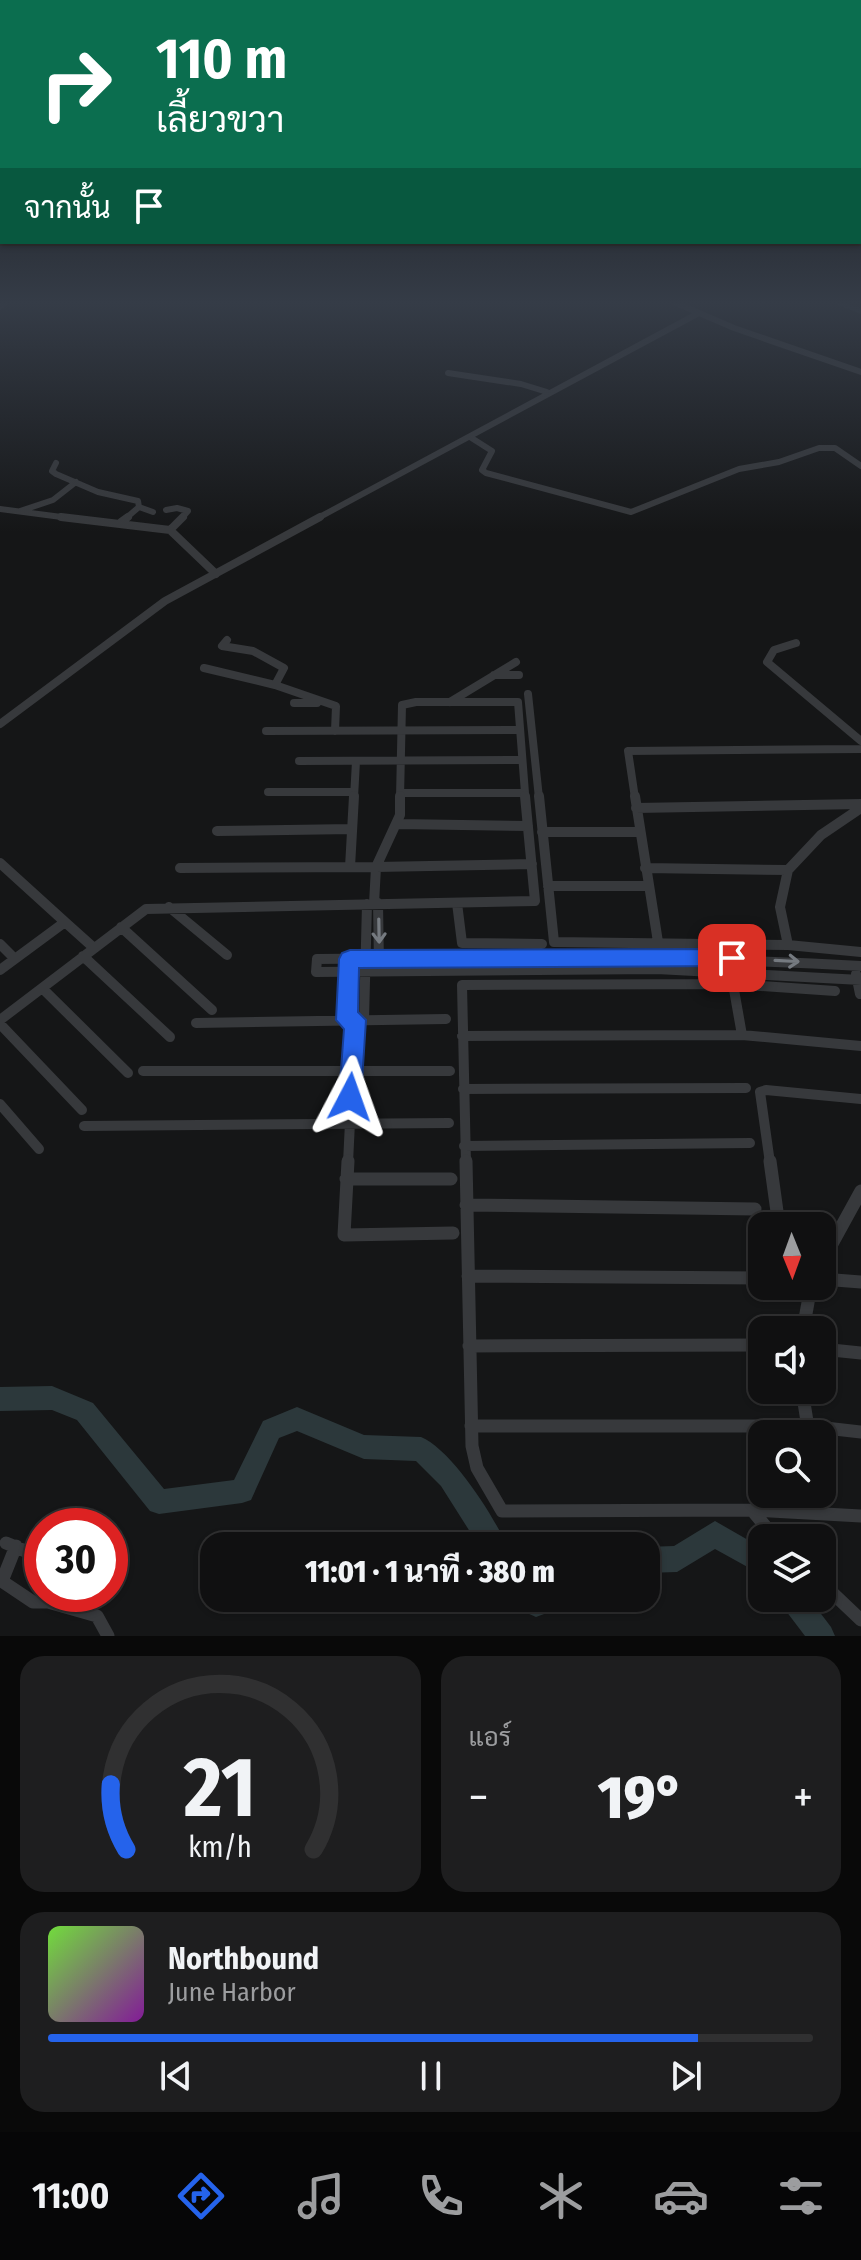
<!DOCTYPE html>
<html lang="th">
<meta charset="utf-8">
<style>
:root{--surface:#101011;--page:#1e1e1f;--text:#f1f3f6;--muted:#9c9d9f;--line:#303031;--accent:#2563eb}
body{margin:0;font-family:"Fira Sans Condensed",Sarabun,sans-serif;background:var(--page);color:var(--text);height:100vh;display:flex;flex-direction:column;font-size:30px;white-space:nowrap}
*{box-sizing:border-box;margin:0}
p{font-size:26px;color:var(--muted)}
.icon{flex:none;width:44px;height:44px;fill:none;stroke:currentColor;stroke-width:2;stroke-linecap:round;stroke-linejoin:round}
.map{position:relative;height:1636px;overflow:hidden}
.panel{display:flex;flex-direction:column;gap:20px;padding:20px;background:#090909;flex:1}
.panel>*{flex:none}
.hud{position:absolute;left:0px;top:0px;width:862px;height:244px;box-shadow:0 2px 6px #0004,0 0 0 2px var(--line);background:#0b6e4f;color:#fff;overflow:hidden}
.needle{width:52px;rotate:179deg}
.buttons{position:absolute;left:748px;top:1212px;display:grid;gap:16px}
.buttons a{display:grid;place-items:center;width:88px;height:88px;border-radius:16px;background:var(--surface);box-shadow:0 2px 6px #0004,0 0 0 2px var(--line);font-size:40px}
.speed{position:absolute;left:24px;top:1508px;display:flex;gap:16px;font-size:40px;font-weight:700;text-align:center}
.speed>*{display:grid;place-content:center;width:104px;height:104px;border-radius:50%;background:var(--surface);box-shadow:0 2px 6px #0004,0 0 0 2px var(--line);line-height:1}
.speed .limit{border:12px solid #d22;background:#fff;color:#111}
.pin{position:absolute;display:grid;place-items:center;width:68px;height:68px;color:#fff;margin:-34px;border-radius:16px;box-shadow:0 4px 12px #0006}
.me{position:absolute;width:88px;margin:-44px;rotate:4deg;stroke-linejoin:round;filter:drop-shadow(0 0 6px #0008)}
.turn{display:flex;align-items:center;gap:28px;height:168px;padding:0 24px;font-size:36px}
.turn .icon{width:104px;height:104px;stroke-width:2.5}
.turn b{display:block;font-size:56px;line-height:68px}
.then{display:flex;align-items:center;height:76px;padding:0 24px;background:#0003;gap:16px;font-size:30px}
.big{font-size:60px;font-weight:800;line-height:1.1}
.panel .widget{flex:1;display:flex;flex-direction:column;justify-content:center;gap:12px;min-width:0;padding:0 28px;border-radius:24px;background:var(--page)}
.panel .dial{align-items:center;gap:0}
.dial svg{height:208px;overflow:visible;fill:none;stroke:var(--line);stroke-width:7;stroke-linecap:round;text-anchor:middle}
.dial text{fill:var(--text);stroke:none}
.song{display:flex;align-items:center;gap:24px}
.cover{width:96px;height:96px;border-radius:12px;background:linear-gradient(135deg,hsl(100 70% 55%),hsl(290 70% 35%))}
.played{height:8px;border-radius:4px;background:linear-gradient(90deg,var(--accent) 85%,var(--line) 85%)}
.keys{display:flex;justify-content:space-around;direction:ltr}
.heat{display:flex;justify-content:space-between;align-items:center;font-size:44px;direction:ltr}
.panel .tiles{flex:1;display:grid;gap:20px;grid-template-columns:1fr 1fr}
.widget:last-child{grid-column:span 2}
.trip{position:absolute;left:200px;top:1532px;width:460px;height:80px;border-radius:24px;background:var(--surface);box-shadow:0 2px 6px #0004,0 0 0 2px var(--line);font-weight:800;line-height:80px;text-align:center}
.menu{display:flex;height:128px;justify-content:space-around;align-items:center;background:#060607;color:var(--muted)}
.menu .icon{width:56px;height:56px}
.menu .on{color:var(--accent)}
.menu b{font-size:36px;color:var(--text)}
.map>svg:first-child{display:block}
</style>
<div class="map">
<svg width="861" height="1636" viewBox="0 0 861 1636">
<rect width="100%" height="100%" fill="#151617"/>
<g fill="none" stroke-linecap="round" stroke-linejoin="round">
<path fill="#2c383b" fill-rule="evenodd" d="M832 303H844L861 308V314Z
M52 1386 93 1403 164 1489 234 1480 263 1421 297 1407 364 1435 421 1437C451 1449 494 1516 507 1546H479L441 1486 416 1461 364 1459 297 1431 279 1438 251 1500 242 1503 159 1514 150 1511 77 1420 52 1410 0 1411V1387Z
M715 1521 762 1548V1575L715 1549 677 1572 646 1573V1547L674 1546Z
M518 1598H567L563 1607 536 1617 527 1613Z
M779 1598H809L831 1627 835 1636H805L783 1607Z"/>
<path stroke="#37393c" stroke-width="6" d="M676 303 734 328 861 372
M0 307 5 303
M448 373 521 384 547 392
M470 437 492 451 482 470 486 473 631 512 739 469 779 462 819 448H835L861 466
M56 463 52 471 56 474 98 492 138 501 139 507
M0 509 77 519
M166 510 177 508 188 511 181 519
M20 511 53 500 76 482
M125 519 139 507 153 512
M316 519 697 314"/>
<path stroke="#37393c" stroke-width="8" d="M61 517 170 530 216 574
M121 522 128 517
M170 530 183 517
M227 640 222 646 253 651 284 668 275 685
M796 643 774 650 767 662 861 741
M204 668 275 685 336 706 335 731
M494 675H519
M528 694 539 798
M450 702 516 662
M294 703H317
M0 724 165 601 320 517
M266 731 520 730
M299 761 522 760
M268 792H354
M401 793H525V798
M354 798 356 761
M400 798 402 705 416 702H518L525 793
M635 798 628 751 861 749"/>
<path stroke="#37393c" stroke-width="10" d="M400 796V815L376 867 532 864
M539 796 554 942 788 945 861 952
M635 796 658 942
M636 808 861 804
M398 824 528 826
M217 831 352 829
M542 832H640
M0 863 65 922
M350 867 354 796
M180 868 376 867 374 904
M645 868 788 870 780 907 788 945
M788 870 821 835 861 808
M548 886H648
M378 903 379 964
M457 903 462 943 542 944
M169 907 227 955
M121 927 212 1010
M0 944 15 959
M83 956 170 1037
M861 966C680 956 499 957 317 959L316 972 657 969 861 980
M0 970 65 922 94 948
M856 974 860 994
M733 984 742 1035
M42 988 128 1073
M0 1020 146 909 535 901 525 796
M347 1020 349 968
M364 1020 367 904
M196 1023 446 1019
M0 1024 82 1110
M462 1036 742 1035 861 1046
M143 1071H450
M463 1089 746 1088
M0 1104 39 1149
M84 1126 449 1123
M464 1146 750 1143
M348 1163 355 1020
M466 1163 462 985 733 984 835 991
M770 1163 760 1092 766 1090 861 1099"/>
<path stroke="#37393c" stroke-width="13" d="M348 1161 344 1235 453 1233
M466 1161 472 1446 477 1468 502 1511 752 1510 861 1516
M770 1161 779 1226
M346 1179H451
M466 1205 755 1209
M822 1262 861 1191
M468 1276 762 1278
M822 1279 861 1282
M803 1330 811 1286
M469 1346 762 1345
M822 1349 861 1353
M802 1390 809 1434
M471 1426H778
M808 1426 861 1432
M817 1494 820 1513
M752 1510 775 1538
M6 1543 42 1558
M0 1580 33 1602H48L97 1616 108 1636
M2 1581 16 1546
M822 1583 861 1620"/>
</g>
<defs><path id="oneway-shaft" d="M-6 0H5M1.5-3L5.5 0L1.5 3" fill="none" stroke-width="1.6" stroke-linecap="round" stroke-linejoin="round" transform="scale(2)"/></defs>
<g stroke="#757a80">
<use href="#oneway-shaft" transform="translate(379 931) rotate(89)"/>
<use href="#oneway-shaft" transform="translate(787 961) rotate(3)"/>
</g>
<linearGradient id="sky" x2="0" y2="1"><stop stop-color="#0c0c0d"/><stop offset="0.57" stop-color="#353c47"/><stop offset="1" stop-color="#353c47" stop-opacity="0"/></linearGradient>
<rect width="861" height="532" fill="url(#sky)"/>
<path fill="#2563eb" stroke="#184099" stroke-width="2" d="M732 949 739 952 742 958 739 964 732 966 359 968 358 1012 366 1020 361 1097 358 1105 350 1108 342 1105 339 1097 344 1029 336 1020 339 959 342 953 350 950Z"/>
</svg>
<div class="buttons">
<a><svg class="needle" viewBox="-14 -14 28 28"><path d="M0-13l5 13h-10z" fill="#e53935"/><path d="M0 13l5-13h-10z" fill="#9c9d9f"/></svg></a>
<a><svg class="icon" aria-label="sound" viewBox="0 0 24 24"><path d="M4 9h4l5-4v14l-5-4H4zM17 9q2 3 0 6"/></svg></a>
<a><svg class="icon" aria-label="search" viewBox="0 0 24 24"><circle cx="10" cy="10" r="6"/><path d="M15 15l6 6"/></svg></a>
<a><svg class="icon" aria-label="layers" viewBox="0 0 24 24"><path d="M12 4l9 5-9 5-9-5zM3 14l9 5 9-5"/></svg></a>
</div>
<div class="speed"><div class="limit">30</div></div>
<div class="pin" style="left:732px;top:958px;background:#d93025"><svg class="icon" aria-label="arrive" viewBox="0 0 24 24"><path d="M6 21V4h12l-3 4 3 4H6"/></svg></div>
<svg class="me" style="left:350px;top:1097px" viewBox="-20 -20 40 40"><path d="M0-17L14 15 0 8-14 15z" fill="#2563eb" stroke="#fff" stroke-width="4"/></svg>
<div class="trip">11:01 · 1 นาที · 380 m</div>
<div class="hud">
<div class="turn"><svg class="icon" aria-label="right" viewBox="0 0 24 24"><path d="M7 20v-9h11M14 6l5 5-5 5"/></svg><div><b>110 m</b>เลี้ยวขวา</div></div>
<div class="then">จากนั้น<svg class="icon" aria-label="arrive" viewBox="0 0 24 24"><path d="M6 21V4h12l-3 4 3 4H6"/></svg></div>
</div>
</div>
<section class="panel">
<div class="tiles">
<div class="widget dial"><svg viewBox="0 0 100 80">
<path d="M14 69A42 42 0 1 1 86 69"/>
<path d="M14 69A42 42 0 0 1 8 44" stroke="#2563eb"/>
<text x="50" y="56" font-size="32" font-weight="700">21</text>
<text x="50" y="72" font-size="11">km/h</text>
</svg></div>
<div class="widget"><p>แอร์</p>
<div class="heat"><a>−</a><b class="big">19°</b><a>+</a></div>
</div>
<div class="widget">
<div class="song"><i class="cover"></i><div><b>Northbound</b><p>June Harbor</p></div></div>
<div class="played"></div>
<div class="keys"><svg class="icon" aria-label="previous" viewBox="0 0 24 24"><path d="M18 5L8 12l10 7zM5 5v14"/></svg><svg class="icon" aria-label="pause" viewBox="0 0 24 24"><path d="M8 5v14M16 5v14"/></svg><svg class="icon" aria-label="next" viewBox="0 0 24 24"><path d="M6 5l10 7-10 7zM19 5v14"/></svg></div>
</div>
</div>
</section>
<nav class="menu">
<b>11:00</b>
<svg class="icon on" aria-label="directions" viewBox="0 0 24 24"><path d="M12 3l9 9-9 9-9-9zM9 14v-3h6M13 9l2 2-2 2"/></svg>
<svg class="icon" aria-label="music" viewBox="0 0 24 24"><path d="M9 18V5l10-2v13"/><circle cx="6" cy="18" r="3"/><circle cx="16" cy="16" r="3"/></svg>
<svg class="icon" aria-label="phone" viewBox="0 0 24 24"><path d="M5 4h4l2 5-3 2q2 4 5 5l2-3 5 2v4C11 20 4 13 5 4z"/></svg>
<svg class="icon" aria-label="climate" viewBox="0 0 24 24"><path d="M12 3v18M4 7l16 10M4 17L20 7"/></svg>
<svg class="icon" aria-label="car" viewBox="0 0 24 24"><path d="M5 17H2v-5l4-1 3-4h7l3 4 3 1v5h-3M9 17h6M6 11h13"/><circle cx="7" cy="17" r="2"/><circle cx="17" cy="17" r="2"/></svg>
<svg class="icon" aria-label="filters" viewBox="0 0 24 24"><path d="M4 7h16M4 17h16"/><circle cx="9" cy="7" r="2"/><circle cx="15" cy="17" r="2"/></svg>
</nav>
